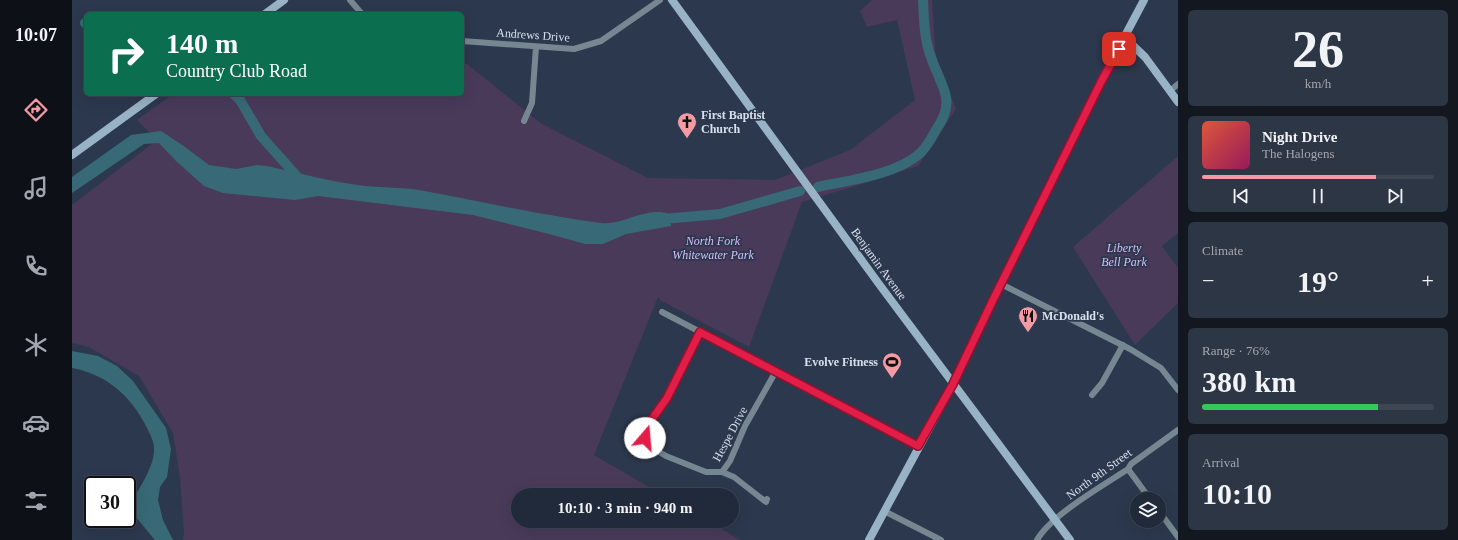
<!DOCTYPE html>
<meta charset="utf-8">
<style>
:root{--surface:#212a3a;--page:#2d3645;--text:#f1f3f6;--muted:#a2a7af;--line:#3e4654;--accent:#f49aa4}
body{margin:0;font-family:Georgia,serif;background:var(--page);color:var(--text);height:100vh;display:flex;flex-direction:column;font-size:15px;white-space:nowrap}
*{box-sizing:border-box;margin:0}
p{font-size:13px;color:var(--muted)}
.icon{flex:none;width:22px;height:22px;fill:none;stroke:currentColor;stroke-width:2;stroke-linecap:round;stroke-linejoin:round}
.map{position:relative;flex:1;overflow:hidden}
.details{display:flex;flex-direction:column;gap:10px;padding:10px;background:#121720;width:280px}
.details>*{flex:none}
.guide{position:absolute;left:12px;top:12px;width:380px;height:84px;border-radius:6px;box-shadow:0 4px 16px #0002,0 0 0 1px var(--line);background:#0b6e4f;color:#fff;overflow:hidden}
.controls{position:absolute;left:1058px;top:492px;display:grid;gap:8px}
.controls a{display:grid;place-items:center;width:36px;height:36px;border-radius:50%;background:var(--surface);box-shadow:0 4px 16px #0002,0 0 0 1px var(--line);font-size:20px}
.speed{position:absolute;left:12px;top:476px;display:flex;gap:8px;font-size:20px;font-weight:700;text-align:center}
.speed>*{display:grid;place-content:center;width:52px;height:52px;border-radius:50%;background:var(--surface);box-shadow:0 4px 16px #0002,0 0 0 1px var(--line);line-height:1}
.speed .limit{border:2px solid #111;border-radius:6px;background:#fff;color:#111}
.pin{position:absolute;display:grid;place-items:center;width:34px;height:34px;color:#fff;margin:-17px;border-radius:8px;box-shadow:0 2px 6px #0006}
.me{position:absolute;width:44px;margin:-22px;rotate:18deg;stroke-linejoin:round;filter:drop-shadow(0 0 3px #0008)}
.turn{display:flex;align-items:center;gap:14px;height:84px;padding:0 16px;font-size:18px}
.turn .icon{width:52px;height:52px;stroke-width:2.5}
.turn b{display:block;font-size:28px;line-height:34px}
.big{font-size:30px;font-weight:700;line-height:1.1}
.details .widget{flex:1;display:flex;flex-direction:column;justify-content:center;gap:6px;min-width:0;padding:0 14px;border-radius:6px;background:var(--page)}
.details .dial{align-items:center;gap:0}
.dial b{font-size:52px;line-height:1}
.song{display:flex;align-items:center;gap:12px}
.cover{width:48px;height:48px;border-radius:6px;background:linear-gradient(135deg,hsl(10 70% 55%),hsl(330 70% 35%))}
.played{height:4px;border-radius:2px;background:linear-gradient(90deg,var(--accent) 75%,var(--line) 75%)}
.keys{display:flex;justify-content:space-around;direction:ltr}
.heat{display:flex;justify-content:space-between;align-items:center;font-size:22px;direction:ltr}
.charge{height:6px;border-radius:3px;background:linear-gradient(90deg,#34c759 76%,var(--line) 0)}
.trip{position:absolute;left:439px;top:488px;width:228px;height:40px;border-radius:20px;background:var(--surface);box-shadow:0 4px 16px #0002,0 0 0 1px var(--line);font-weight:700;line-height:40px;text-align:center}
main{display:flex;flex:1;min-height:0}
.tabs{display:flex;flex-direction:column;width:72px;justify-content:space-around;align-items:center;background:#0d1117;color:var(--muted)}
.tabs .icon{width:28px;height:28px}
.tabs .current{color:var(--accent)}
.tabs b{font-size:18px;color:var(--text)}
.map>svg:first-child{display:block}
</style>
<main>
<nav class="tabs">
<b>10:07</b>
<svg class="icon current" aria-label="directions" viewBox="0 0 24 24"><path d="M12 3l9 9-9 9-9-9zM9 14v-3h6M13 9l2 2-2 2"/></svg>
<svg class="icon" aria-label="music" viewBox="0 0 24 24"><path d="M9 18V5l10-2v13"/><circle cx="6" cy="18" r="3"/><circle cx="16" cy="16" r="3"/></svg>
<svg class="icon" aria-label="phone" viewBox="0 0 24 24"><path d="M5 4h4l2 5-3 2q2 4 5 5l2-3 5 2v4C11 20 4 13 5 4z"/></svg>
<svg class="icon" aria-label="climate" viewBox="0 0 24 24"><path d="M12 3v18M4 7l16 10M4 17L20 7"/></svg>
<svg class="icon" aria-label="car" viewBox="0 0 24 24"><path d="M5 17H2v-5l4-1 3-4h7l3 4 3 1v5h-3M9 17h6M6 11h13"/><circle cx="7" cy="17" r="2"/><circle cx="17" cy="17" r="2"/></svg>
<svg class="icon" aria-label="filters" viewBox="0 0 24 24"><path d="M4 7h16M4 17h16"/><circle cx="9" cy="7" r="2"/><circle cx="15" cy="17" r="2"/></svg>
</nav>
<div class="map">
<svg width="1106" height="540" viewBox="0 0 1106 540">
<rect width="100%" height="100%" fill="#2c384d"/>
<path fill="#493a5a" d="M800 0H860L864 61 884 109 846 166 803 180 730 202 677 347 588 300 586 297 522 455 591 495H446V521H636L668 540H111L112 533 108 478 101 433 67 376 17 347 0 343V205L85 140 65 120 101 94H390V63L395 64 470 124 576 178 703 180 778 150 843 100 825 20 795 27 788 11Z
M1106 156V233L1090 246 1106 268V303L1063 345 1001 247Z"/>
<path fill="#376a76" d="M89 131 113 147 137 165 164 169 185 165 195 166C227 173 260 182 293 186 311 188 329 187 347 190 408 201 468 215 529 223 551 226 574 206 597 214L599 226 554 234 531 244H513L477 234 401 215 246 196 223 200 151 193 132 186 104 161 87 143 72 144 0 193V177L59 135Z
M0 351 26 356 45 366 61 381 94 428 99 449 95 477 88 487 86 500 91 520 101 540H83L63 516 60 501C68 487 83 465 82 448 82 441 77 432 74 426 59 396 34 374 0 368Z"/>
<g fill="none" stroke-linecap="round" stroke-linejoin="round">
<path stroke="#376a76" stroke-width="10" d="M13 23 14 24
M162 94 168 100 189 136 230 182
M746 187C777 180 822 175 846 155 854 149 859 139 864 130 871 119 876 110 874 97 871 83 863 70 859 57 852 39 852 19 851 0
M585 220 591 219 648 214 728 191"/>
<path stroke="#768792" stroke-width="6" d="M278 0 290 14
M390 41 502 49 529 41 588 0
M1098 91 1106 84
M452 121 460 103 464 47
M929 284 1058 349 1089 368 1106 390
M590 312 846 446
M628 331 595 398 573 429V441L581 448 594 456 634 472H650L662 477 694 502 695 499
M1020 395 1030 383 1051 345
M1056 469 1078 499
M650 472 658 461 673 426 704 371
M812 511 869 540
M1087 511 1106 537
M965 540C979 515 1032 485 1056 469L1059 464 1106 430"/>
<path stroke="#98b3c5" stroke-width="8" d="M600 0 807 284 998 540
M193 14 212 0
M1053 38 1073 57 1106 102
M0 155 84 94
M797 540 881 384 921 300 1029 81 1072 0"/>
</g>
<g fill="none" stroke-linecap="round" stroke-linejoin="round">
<g stroke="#92132f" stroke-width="10">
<path id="route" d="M573 438V429L595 398 628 332 846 446 881 384 921 300 1029 82 1047 49"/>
</g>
<use href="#route" stroke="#e11d48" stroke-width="7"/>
</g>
<defs>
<g id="church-pin" transform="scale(1)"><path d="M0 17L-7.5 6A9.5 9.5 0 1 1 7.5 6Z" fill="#f49aa4" stroke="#2c384d"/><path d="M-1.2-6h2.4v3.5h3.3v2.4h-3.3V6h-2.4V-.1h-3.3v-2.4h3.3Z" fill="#111"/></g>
<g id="restaurant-pin" transform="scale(1)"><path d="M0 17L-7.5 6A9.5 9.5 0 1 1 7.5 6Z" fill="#f49aa4" stroke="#2c384d"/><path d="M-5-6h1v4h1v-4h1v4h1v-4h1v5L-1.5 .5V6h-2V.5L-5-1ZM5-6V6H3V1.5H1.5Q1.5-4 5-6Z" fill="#111"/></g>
<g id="stadium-pin" transform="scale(1)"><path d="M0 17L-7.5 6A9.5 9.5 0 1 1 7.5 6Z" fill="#f49aa4" stroke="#2c384d"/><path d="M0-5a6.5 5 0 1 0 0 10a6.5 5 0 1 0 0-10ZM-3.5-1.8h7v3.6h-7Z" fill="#111"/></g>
</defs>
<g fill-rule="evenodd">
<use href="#church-pin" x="615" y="122"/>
<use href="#restaurant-pin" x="956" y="316"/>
<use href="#stadium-pin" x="820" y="362"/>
</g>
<g text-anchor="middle" stroke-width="3.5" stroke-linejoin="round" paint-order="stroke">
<g font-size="12" fill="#d8e0ed" stroke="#2c384d">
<text transform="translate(461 35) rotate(4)" y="4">Andrews Drive</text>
<text transform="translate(807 264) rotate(54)" y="4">Benjamin Avenue</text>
<text transform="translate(658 434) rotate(-62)" y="4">Hespe Drive</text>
<text transform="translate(1027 474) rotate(-36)" y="4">North 9th Street</text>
</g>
<g font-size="12" font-weight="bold" fill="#d8e0ed" stroke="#2c384d" text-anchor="start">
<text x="629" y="119">First Baptist<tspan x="629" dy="14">Church</tspan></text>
<text x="970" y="320">McDonald's</text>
<text x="806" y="366" text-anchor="end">Evolve Fitness</text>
</g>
<g font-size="12" font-style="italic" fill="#d8bdfa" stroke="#2c384d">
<text x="641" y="245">North Fork<tspan x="641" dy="14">Whitewater Park</tspan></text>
<text x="1052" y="252">Liberty<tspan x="1052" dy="14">Bell Park</tspan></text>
</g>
</g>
</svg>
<div class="controls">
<a><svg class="icon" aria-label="layers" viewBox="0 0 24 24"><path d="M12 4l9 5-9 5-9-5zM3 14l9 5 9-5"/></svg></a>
</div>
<div class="speed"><div class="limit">30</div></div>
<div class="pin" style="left:1047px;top:49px;background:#d93025"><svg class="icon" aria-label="arrive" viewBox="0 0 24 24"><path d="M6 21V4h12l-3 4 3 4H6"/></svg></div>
<svg class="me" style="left:573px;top:438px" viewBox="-20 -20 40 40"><circle r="19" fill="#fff"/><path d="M0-13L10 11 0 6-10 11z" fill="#e11d48"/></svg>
<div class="trip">10:10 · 3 min · 940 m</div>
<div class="guide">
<div class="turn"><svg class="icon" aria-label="right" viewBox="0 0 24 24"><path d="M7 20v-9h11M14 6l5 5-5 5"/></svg><div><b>140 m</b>Country Club Road</div></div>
</div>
</div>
<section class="details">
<div class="widget dial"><b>26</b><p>km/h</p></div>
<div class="widget">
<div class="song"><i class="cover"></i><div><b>Night Drive</b><p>The Halogens</p></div></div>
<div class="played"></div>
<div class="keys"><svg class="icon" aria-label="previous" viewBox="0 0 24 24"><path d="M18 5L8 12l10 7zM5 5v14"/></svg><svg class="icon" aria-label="pause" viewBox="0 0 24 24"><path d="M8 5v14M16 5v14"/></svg><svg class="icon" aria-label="next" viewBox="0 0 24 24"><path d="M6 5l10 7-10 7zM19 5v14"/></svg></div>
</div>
<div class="widget"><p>Climate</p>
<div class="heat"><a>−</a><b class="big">19°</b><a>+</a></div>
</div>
<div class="widget"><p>Range · 76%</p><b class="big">380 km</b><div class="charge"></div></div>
<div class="widget"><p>Arrival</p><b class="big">10:10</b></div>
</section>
</main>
